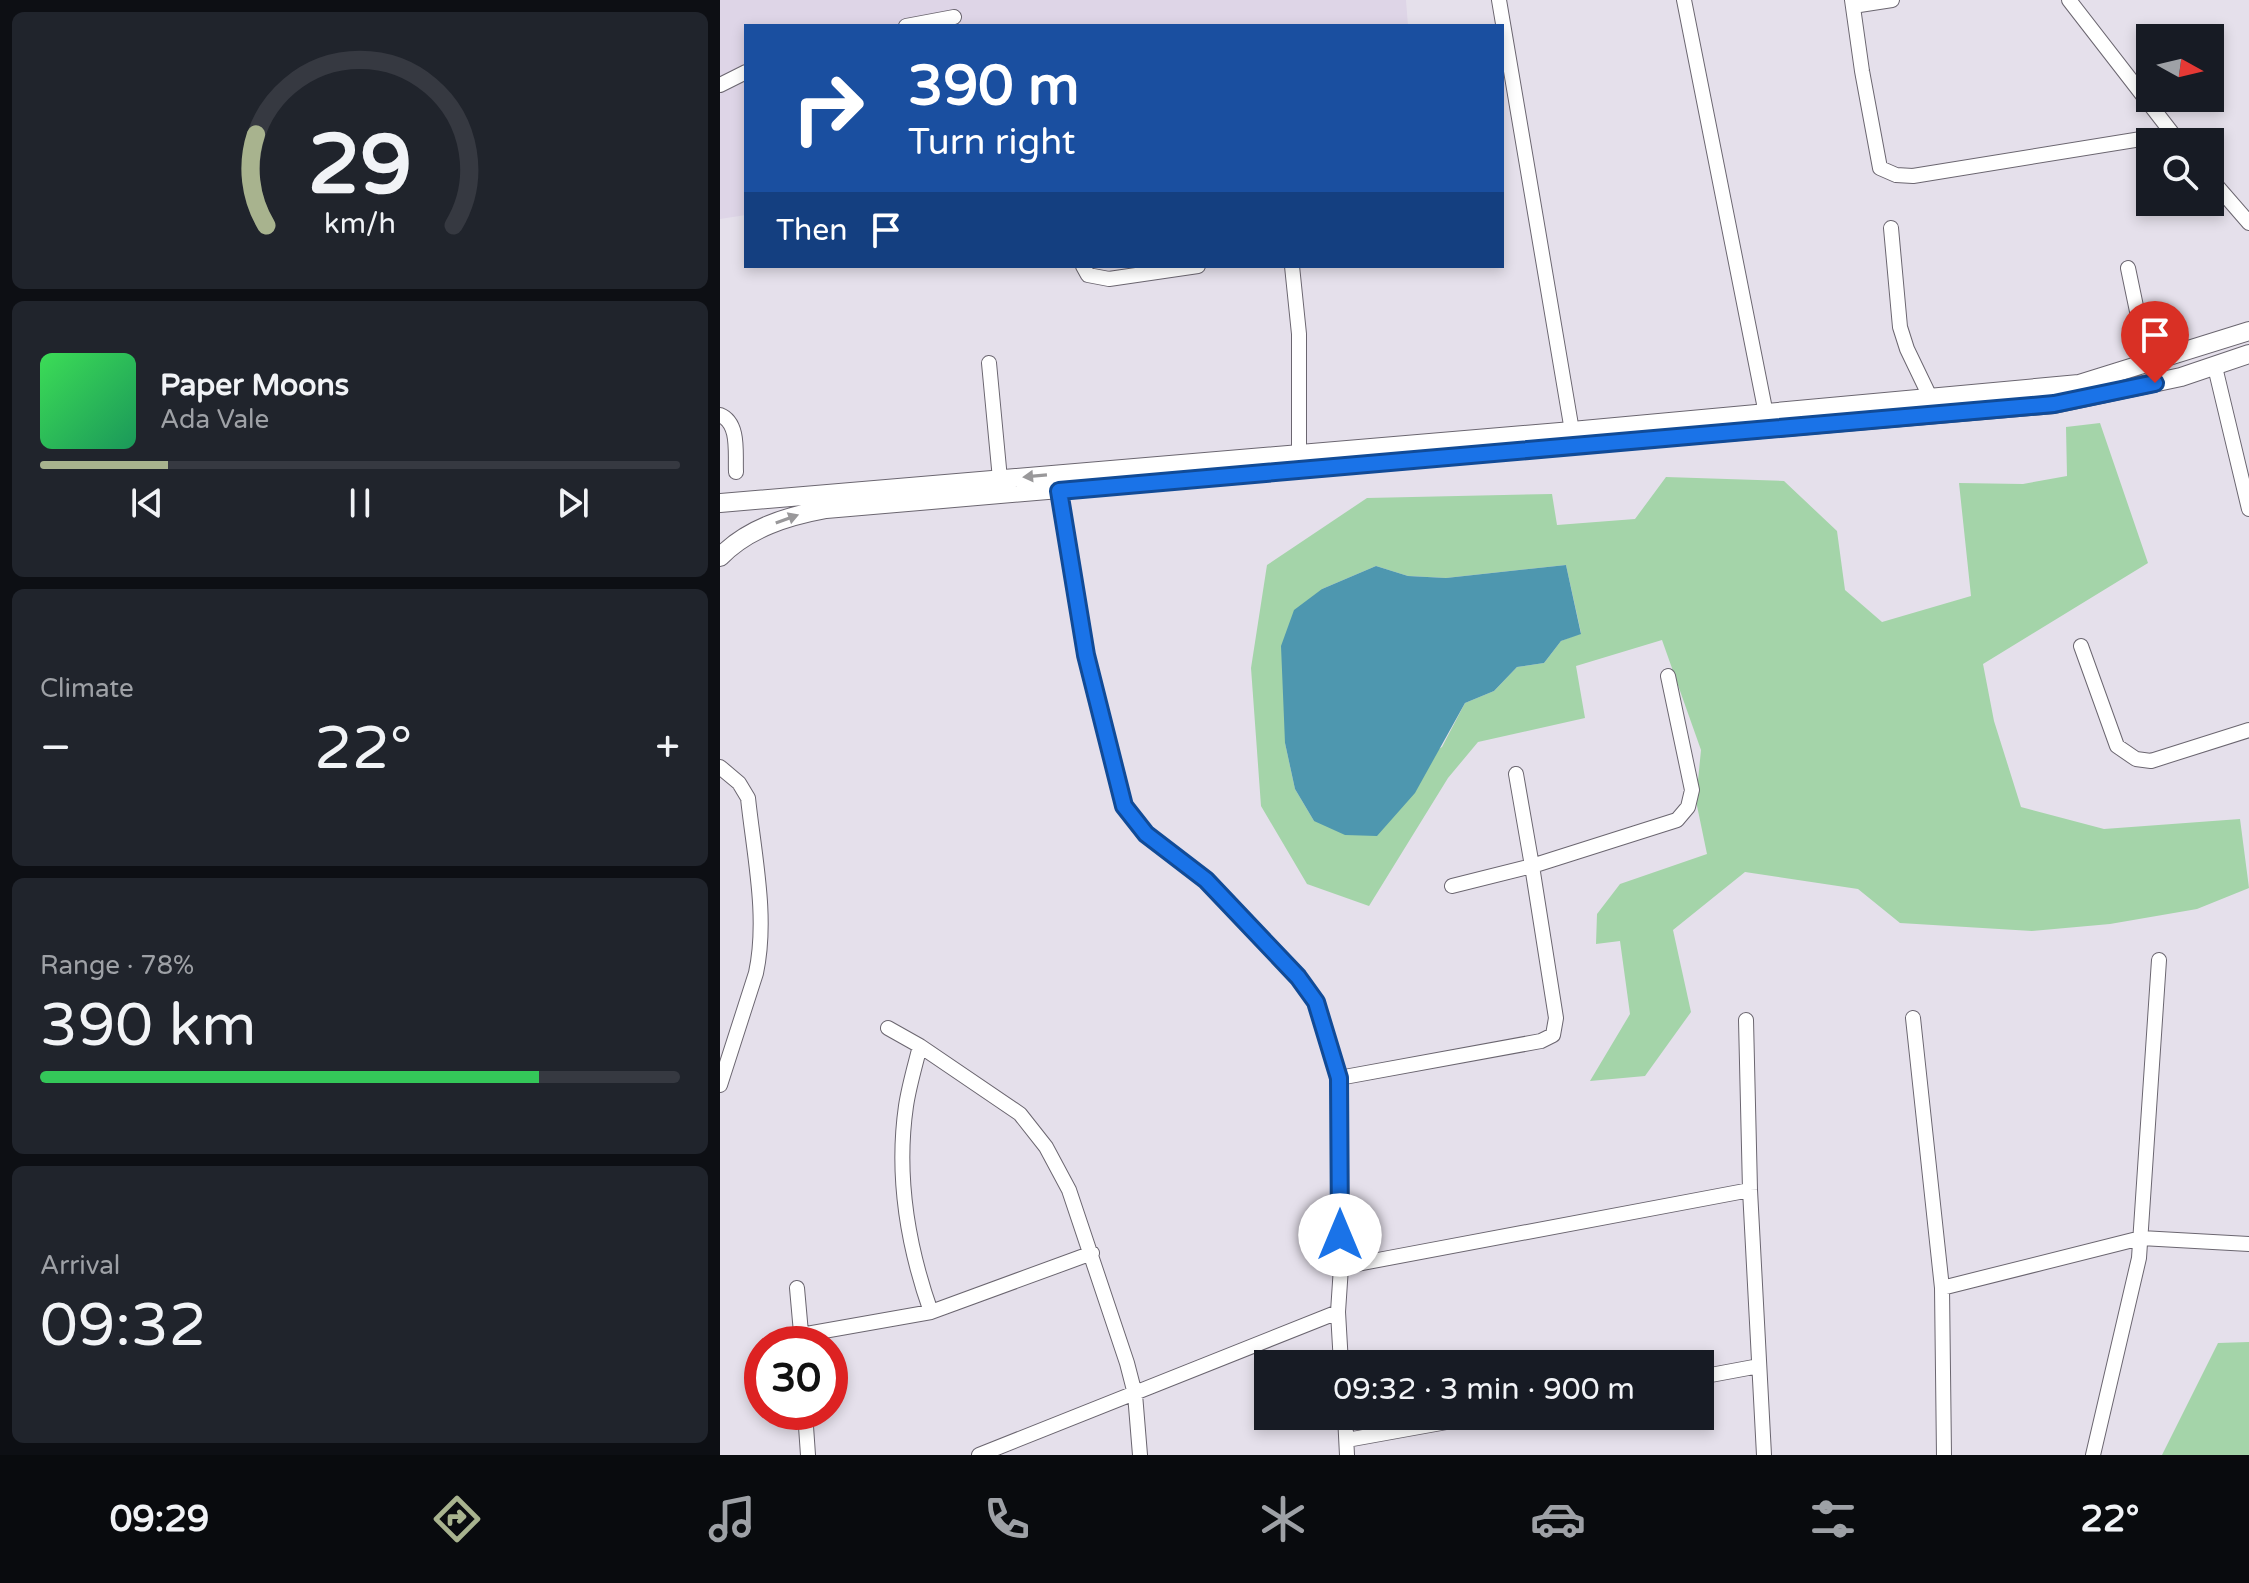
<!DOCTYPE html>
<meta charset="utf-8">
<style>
:root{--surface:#171b24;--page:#20242c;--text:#f1f3f6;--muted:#9ea1a6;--line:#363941;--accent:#a8b38e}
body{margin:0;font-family:"Varela Round",sans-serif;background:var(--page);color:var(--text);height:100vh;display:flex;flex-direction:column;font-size:30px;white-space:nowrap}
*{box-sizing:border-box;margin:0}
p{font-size:26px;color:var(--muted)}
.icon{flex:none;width:44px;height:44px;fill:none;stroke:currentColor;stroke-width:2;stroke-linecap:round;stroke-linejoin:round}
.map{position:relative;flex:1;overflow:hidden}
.side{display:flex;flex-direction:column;gap:12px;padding:12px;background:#0d0f14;width:720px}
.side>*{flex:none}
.hud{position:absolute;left:24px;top:24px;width:760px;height:244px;border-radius:0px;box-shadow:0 4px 12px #0003;background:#1a4fa0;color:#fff;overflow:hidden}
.needle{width:52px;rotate:98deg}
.tools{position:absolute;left:1416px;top:24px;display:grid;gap:16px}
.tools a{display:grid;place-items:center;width:88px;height:88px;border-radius:0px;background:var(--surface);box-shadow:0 4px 12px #0003;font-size:40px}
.speed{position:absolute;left:24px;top:1326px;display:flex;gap:16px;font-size:40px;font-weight:700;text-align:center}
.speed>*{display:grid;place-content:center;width:104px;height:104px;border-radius:50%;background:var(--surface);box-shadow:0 4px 12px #0003;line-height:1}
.speed .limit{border:12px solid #d22;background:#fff;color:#111}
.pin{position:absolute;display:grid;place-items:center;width:68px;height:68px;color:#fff;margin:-82px -34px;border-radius:50% 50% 50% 0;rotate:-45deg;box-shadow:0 0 8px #0007}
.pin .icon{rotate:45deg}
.me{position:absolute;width:88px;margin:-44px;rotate:0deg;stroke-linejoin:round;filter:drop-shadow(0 0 6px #0008)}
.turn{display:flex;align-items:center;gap:28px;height:168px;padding:0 32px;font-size:36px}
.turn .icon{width:104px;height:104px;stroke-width:2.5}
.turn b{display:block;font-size:56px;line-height:68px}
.then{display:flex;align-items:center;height:76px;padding:0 32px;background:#0003;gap:16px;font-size:30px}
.big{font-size:60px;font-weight:600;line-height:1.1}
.side .widget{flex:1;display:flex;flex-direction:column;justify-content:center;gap:12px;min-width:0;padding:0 28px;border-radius:12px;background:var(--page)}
.side .dial{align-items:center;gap:0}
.dial svg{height:208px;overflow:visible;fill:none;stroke:var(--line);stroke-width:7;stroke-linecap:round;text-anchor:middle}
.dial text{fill:var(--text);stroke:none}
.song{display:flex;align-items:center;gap:24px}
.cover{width:96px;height:96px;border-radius:12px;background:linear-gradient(135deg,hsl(130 70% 55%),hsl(150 70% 35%))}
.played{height:8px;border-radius:4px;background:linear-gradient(90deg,var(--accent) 20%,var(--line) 20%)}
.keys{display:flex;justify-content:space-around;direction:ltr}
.heat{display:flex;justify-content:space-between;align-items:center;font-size:44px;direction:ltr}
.charge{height:12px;border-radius:6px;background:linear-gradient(90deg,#34c759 78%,var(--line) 0)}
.trip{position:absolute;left:534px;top:1350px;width:460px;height:80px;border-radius:0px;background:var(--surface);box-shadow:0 4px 12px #0003;font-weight:600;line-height:80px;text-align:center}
.tab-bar{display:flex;height:128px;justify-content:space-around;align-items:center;background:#090b0e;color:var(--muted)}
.tab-bar .icon{width:56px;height:56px}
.tab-bar .current{color:var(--accent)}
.tab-bar b{font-size:36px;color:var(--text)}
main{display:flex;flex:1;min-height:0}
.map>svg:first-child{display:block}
</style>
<main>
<section class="side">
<div class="widget dial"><svg viewBox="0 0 100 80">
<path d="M14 69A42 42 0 1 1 86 69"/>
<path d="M14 69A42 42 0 0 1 10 34" stroke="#a8b38e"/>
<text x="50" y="56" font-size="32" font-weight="700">29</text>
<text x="50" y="72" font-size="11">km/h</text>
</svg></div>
<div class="widget">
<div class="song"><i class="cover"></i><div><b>Paper Moons</b><p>Ada Vale</p></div></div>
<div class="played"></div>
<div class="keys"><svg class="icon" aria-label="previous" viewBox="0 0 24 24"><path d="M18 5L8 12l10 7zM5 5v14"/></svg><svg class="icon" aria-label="pause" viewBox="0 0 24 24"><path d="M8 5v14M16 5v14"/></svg><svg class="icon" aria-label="next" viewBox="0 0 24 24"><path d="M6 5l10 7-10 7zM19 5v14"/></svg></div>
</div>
<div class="widget"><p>Climate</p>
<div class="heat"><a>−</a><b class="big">22°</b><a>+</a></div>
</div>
<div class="widget"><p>Range · 78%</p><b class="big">390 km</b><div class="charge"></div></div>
<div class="widget"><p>Arrival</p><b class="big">09:32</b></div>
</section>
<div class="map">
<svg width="1529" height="1455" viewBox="0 0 1529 1455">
<rect width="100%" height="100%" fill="#e5e0eb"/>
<path fill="#ded5e7" d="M0 0H686L688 26H26V215L0 219Z"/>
<path fill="#a4d4a9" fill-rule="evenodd" d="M1380 423 1428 563 1263 664 1274 721 1301 807 1384 829 1520 819 1529 888 1477 909 1390 924 1312 931 1180 923 1138 889 1025 872 953 930 971 1012 925 1076 870 1081 910 1014 900 941 876 944 877 914 900 884 987 854 976 801 981 750 942 640 856 666 865 718 758 742 728 778 649 906 587 884 541 806 531 668 547 565 647 498 832 494 837 525 915 519 946 477 1064 481 1117 531 1125 590 1162 622 1251 596 1239 483 1303 484 1347 476 1346 427ZM846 565 861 633 841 641 824 663 797 667 774 691 745 703 722 747 594 821 575 789 565 743 602 589 656 566 688 576 726 578Z
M1529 1342V1455H1442L1498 1343Z"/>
<path fill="#4e97af" d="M846 565 861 634 841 641 824 663 797 667 774 691 745 703 695 793 657 836 625 835 594 821 575 789 565 743 561 646 574 610 602 589 656 566 688 576 726 578Z"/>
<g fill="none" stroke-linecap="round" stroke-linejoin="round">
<g stroke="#6b6670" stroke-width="16">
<path id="minor" d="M779 0 852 431
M964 0 1046 414
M1132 0 1142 71 1160 168 1176 175 1193 176 1452 134
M1349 0 1459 142
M1133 6 1172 0
M186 26 234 17
M0 85 26 72
M1490 178 1529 223
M1171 228 1180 327 1187 349 1211 399
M363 266 368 275 389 279 478 266
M572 266 579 334V454
M1408 268 1428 364
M269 363 280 479
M1495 367 1529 509
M0 415C20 423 15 454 16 472
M339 491 366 655 404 806 426 834 486 880 578 977 596 1002 619 1078 621 1267 618 1312 621 1364
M1361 646 1397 746 1416 759 1431 761 1529 730
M0 767 19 783 28 798C34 855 48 917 36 973L0 1085
M732 886 812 866 796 774
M1193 1018 1222 1288 1224 1455
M1026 1020 1030 1190 1044 1455
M168 1028 200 1046 300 1114 326 1147 349 1190 407 1363 415 1394 420 1455
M200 1046C195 1066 189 1086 186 1106 176 1175 188 1247 211 1312
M619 1078 821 1041 833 1035 836 1018 812 866 957 820 968 807 972 790 948 676
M621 1267 1030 1190
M77 1288 82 1344
M1222 1288 1421 1238 1529 1244
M81 1335 211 1312 372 1253
M980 1377 1039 1366
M85 1412 88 1455
M625 1416 627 1455
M627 1440 760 1416
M259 1455 618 1312
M1373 1455 1419 1258 1439 960"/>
</g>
<g stroke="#6b6670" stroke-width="20">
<path id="major" d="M0 503 852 431 1359 384 1529 331
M0 557C28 528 68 516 106 509L1334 404 1461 377 1529 354"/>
</g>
<use href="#minor" stroke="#fff" stroke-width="14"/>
<use href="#major" stroke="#fff" stroke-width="18"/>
</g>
<defs><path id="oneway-solid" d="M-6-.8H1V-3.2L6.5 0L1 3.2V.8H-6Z" transform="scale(2)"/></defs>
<g fill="#99989a">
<use href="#oneway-solid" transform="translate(315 476) rotate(175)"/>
<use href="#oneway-solid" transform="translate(67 519) rotate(-20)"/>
</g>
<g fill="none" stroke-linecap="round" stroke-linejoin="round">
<g stroke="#114b97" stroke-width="20">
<path id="route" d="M620 1235 619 1078 596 1002 578 977 486 880 426 834 404 806 366 655 339 491 1334 404 1435 383"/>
</g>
<use href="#route" stroke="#1a73e8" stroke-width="14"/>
</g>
</svg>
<div class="tools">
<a><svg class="needle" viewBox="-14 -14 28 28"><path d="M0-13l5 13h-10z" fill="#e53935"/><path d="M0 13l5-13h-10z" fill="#9ea1a6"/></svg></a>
<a><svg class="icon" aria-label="search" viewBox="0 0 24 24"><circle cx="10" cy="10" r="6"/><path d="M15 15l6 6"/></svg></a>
</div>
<div class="speed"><div class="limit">30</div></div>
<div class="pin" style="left:1435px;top:383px;background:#d93025"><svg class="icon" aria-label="arrive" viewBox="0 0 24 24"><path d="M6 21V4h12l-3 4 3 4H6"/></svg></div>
<svg class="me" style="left:620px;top:1235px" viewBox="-20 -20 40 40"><circle r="19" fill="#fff"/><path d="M0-13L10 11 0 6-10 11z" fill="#1a73e8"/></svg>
<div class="trip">09:32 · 3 min · 900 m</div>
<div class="hud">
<div class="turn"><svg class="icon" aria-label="right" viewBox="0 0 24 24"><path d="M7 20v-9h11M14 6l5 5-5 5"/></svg><div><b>390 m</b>Turn right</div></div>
<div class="then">Then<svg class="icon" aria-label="arrive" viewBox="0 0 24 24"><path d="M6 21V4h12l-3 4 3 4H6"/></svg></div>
</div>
</div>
</main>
<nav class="tab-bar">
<b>09:29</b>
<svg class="icon current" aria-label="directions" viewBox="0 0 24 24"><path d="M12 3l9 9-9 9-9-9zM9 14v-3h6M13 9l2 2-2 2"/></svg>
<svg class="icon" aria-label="music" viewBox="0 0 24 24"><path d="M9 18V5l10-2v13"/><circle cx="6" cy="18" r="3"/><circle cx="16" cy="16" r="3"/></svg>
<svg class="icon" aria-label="phone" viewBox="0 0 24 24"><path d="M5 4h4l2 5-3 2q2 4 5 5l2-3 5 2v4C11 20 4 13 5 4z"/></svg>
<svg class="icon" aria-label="climate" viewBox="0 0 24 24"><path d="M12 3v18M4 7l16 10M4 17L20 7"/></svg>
<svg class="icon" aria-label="car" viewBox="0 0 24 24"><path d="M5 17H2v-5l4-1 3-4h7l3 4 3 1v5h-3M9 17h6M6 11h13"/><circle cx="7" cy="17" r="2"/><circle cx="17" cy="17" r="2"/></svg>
<svg class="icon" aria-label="filters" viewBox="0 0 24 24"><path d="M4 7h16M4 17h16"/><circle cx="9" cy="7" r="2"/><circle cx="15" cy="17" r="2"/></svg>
<b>22°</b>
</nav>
